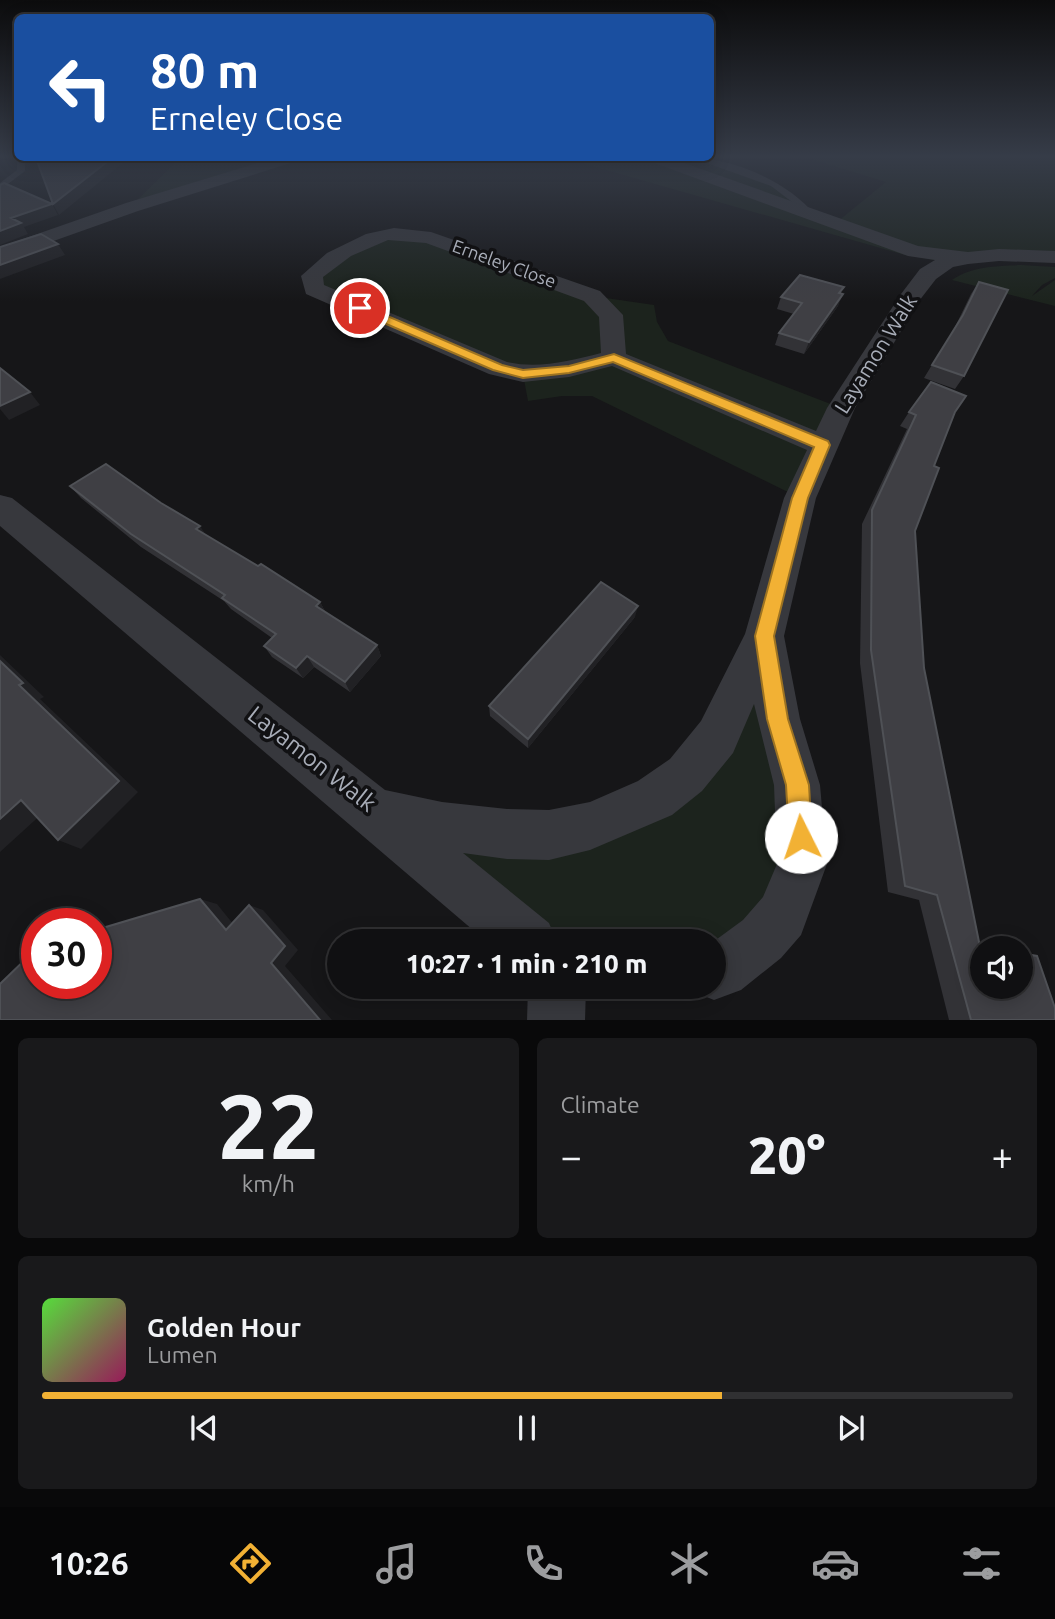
<!DOCTYPE html>
<meta charset="utf-8">
<style>
:root{--surface:#101012;--page:#19191b;--text:#f1f3f6;--muted:#9c9d9f;--line:#303032;--accent:#f2b134}
body{margin:0;font-family:Ubuntu,sans-serif;background:var(--page);color:var(--text);height:100vh;display:flex;flex-direction:column;font-size:26px;white-space:nowrap}
*{box-sizing:border-box;margin:0}
p{font-size:23px;color:var(--muted)}
.icon{flex:none;width:38px;height:38px;fill:none;stroke:currentColor;stroke-width:2;stroke-linecap:round;stroke-linejoin:round}
.map{position:relative;height:1020px;overflow:hidden}
.drawer{display:flex;flex-direction:column;gap:18px;padding:18px;background:#09090a;flex:1}
.drawer>*{flex:none}
.top-card{position:absolute;left:14px;top:14px;width:700px;height:147px;border-radius:10px;box-shadow:0 4px 18px #0003,0 0 0 2px var(--line);background:#1a4fa0;color:#fff;overflow:hidden}
.tools{position:absolute;left:970px;top:936px;display:grid;gap:14px}
.tools a{display:grid;place-items:center;width:63px;height:63px;border-radius:50%;background:var(--surface);box-shadow:0 4px 18px #0003,0 0 0 2px var(--line);font-size:35px}
.speed{position:absolute;left:21px;top:908px;display:flex;gap:14px;font-size:35px;font-weight:700;text-align:center}
.speed>*{display:grid;place-content:center;width:91px;height:91px;border-radius:50%;background:var(--surface);box-shadow:0 4px 18px #0003,0 0 0 2px var(--line);line-height:1}
.speed .limit{border:10px solid #d22;background:#fff;color:#111}
.pin{position:absolute;display:grid;place-items:center;width:60px;height:60px;color:#fff;margin:-30px;border:4px solid #fff;border-radius:50%;box-shadow:0 2px 7px #0007}
.me{position:absolute;width:77px;margin:-38px;rotate:356deg;stroke-linejoin:round;filter:drop-shadow(0 0 5px #0008)}
.turn{display:flex;align-items:center;gap:24px;height:147px;padding:0 21px;font-size:32px}
.turn .icon{width:91px;height:91px;stroke-width:2.5}
.turn b{display:block;font-size:49px;line-height:60px}
.big{font-size:52px;font-weight:800;line-height:1.1}
.drawer .card{flex:1;display:flex;flex-direction:column;justify-content:center;gap:10px;min-width:0;padding:0 24px;border-radius:10px;background:var(--page)}
.drawer .dial{align-items:center;gap:0}
.dial b{font-size:91px;line-height:1}
.song{display:flex;align-items:center;gap:21px}
.cover{width:84px;height:84px;border-radius:10px;background:linear-gradient(135deg,hsl(110 70% 55%),hsl(330 70% 35%))}
.played{height:7px;border-radius:4px;background:linear-gradient(90deg,var(--accent) 70%,var(--line) 70%)}
.keys{display:flex;justify-content:space-around;direction:ltr}
.heat{display:flex;justify-content:space-between;align-items:center;font-size:38px;direction:ltr}
.drawer .tiles{flex:1;display:grid;gap:18px;grid-template-columns:1fr 1fr}
.card:last-child{grid-column:span 2}
.trip{position:absolute;left:327px;top:929px;width:399px;height:70px;border-radius:35px;background:var(--surface);box-shadow:0 4px 18px #0003,0 0 0 2px var(--line);font-weight:800;line-height:70px;text-align:center}
.dock{display:flex;height:112px;justify-content:space-around;align-items:center;background:#060607;color:var(--muted)}
.dock .icon{width:49px;height:49px}
.dock .current{color:var(--accent)}
.dock b{font-size:32px;color:var(--text)}
.map>svg:first-child{display:block}
</style>
<div class="map">
<svg width="1055" height="1021" viewBox="0 0 1055 1021">
<rect width="100%" height="100%" fill="#161618"/>
<path fill="#1c231d" d="M180 158H286L131 206Z
M564 158H697L783 188 810 215 837 222 886 182 808 158H1048L1055 160V257L947 262 905 255Z
M407 234 592 296 654 305 657 322 668 341 841 408 800 498 592 396H562L528 401 523 374 314 289 325 262 382 235Z
M1021 265 1055 267V278L1042 285 1032 296 1055 280V306L952 280C971 266 998 266 1021 265Z
M764 636 778 719 782 916 714 942 530 941 442 826 655 798Z"/>
<g fill="none" stroke-linecap="round" stroke-linejoin="round">
<path fill="#37383d" fill-rule="evenodd" d="M17 158H25V171L0 190V183L17 170Z
M693 158C734 158 790 183 815 215L807 217 796 205 771 186Z"/>
<path fill="#37383d" fill-rule="evenodd" d="M274 158H299L297 161 138 211 0 260V247L126 203Z
M647 158H670L918 246 968 252 999 249 1055 251V263L999 261 968 264 953 267 936 279 919 301 855 408 816 498 784 636 800 719 820 785 827 864 801 935 781 958 741 990 714 1000 694 992 692 987H714L713 942 743 920 763 897 777 864 774 785 754 704 733 753 702 791 672 815 590 850 549 860 507 859 463 853 549 923 557 942H487L0 526V495L12 498 385 790 442 802 507 809 549 810 590 802 638 781 670 759 701 721 745 634 784 498 807 450 612 366 569 377 523 382 489 374 306 294 301 276 327 253 366 234 394 228 431 232 600 291 623 315 626 354 816 431 827 408 901 294 920 269 935 260 908 256 649 161ZM388 240 426 243 584 301 599 317 601 353C570 361 538 369 507 362L324 285 323 277 351 256Z
M528 987H586L585 1021H527Z"/>
</g>
<path fill="#323236" d="M979 282 964 376 955 389 924 378 955 327 971 294Z
M841 294 838 306 804 354 775 345 779 333 794 314 777 309 781 297Z
M909 412H955L934 466 915 531 924 668 980 947 1055 1020H949L919 900 888 892 860 663 862 524 907 429 900 426Z
M70 486 206 535 320 602 326 613 377 645 381 656 350 692 314 667 303 678 272 657 264 646 272 638 231 609 224 601 141 547 81 498Z
M635 617 528 748 490 716 489 706Z"/>
<path fill="#212124" d="M112 158H129L59 215 53 204Z
M52 204 58 215 24 227 28 234 0 245V231L11 218Z
M58 244 65 255 0 279V265Z
M843 294 838 306 804 354 809 342Z
M30 392 40 405 9 420 0 409V406Z
M200 526 208 538 196 529Z
M320 602 326 613 316 606Z
M638 606 635 617 528 748V739Z
M377 645 381 656 350 692 345 682Z
M0 655 44 697 40 699 138 792 81 849 58 840 19 685 0 661Z
M307 656 314 667 303 678 296 668Z
M21 800 45 811 0 852V819Z
M200 899 217 904 242 935 226 930Z
M249 905 263 910 298 950 285 966 332 1020H320L271 963Z"/>
<path fill="#3f3f44" stroke="#4f5156" stroke-width="2" d="M36 158H112L53 204Z
M4 183 52 204 11 218 21 223 0 231V185Z
M41 234 58 244 0 265V247Z
M800 275 844 287 839 293 843 294 809 342 779 333 802 303 781 297Z
M979 282 1008 290 964 376 932 365 963 315Z
M0 368 30 392 0 406Z
M931 382 966 396 955 412 934 466 939 468 915 531 924 668 980 947 992 948H982V987H1020V953L1037 956 1055 1008V1020H971L937 895 905 886 871 650 872 510 916 415 909 412Z
M106 464 161 503 200 526 196 529 258 566 261 564 320 602 316 606 377 645 345 682 307 656 296 668 264 646 276 634 222 598 225 595 131 534 70 486Z
M601 582 638 606 528 739 489 706Z
M0 661 23 683 19 685 119 781 58 840 21 800 0 819Z
M200 899 226 930 249 905 285 946 271 963 320 1020H0V984L37 948V984H96V936L106 927Z"/>
<linearGradient id="sky" x2="0" y2="1"><stop stop-color="#0c0c0d"/><stop offset="0.52" stop-color="#363c48"/><stop offset="1" stop-color="#363c48" stop-opacity="0"/></linearGradient>
<rect width="1055" height="301" fill="url(#sky)"/>
<path fill="#f2b134" stroke="#9d7322" stroke-width="2" d="M356 306H364L502 365 523 370 569 366 614 354 828 441 830 445 808 498 774 636 788 719 809 785 812 837 809 846 801 849 792 846 789 837 786 785 767 719 755 636 792 498 814 447 613 362 569 373 523 378 493 370 356 311Z"/>
<g text-anchor="middle" stroke-width="7" stroke-linejoin="round" paint-order="stroke">
<g font-size="18" fill="#a8adb8" stroke="#111113">
<text transform="translate(504 264) rotate(20)" y="6">Erneley Close</text>
</g>
<g font-size="21" fill="#a8adb8" stroke="#111113">
<text transform="translate(876 354) rotate(-58)" y="7">Layamon Walk</text>
</g>
<g font-size="24" fill="#a8adb8" stroke="#111113">
<text transform="translate(312 759) rotate(38)" y="8">Layamon Walk</text>
</g>
</g>
</svg>
<div class="tools">
<a><svg class="icon" aria-label="sound" viewBox="0 0 24 24"><path d="M4 9h4l5-4v14l-5-4H4zM17 9q2 3 0 6"/></svg></a>
</div>
<div class="speed"><div class="limit">30</div></div>
<div class="pin" style="left:360px;top:308px;background:#d93025"><svg class="icon" aria-label="arrive" viewBox="0 0 24 24"><path d="M6 21V4h12l-3 4 3 4H6"/></svg></div>
<svg class="me" style="left:801px;top:837px" viewBox="-20 -20 40 40"><circle r="19" fill="#fff"/><path d="M0-13L10 11 0 6-10 11z" fill="#f2b134"/></svg>
<div class="trip">10:27 · 1 min · 210 m</div>
<div class="top-card">
<div class="turn"><svg class="icon" aria-label="left" viewBox="0 0 24 24"><path d="M17 20v-9H6M10 6l-5 5 5 5"/></svg><div><b>80 m</b>Erneley Close</div></div>
</div>
</div>
<section class="drawer">
<div class="tiles">
<div class="card dial"><b>22</b><p>km/h</p></div>
<div class="card"><p>Climate</p>
<div class="heat"><a>−</a><b class="big">20°</b><a>+</a></div>
</div>
<div class="card">
<div class="song"><i class="cover"></i><div><b>Golden Hour</b><p>Lumen</p></div></div>
<div class="played"></div>
<div class="keys"><svg class="icon" aria-label="previous" viewBox="0 0 24 24"><path d="M18 5L8 12l10 7zM5 5v14"/></svg><svg class="icon" aria-label="pause" viewBox="0 0 24 24"><path d="M8 5v14M16 5v14"/></svg><svg class="icon" aria-label="next" viewBox="0 0 24 24"><path d="M6 5l10 7-10 7zM19 5v14"/></svg></div>
</div>
</div>
</section>
<nav class="dock">
<b>10:26</b>
<svg class="icon current" aria-label="directions" viewBox="0 0 24 24"><path d="M12 3l9 9-9 9-9-9zM9 14v-3h6M13 9l2 2-2 2"/></svg>
<svg class="icon" aria-label="music" viewBox="0 0 24 24"><path d="M9 18V5l10-2v13"/><circle cx="6" cy="18" r="3"/><circle cx="16" cy="16" r="3"/></svg>
<svg class="icon" aria-label="phone" viewBox="0 0 24 24"><path d="M5 4h4l2 5-3 2q2 4 5 5l2-3 5 2v4C11 20 4 13 5 4z"/></svg>
<svg class="icon" aria-label="climate" viewBox="0 0 24 24"><path d="M12 3v18M4 7l16 10M4 17L20 7"/></svg>
<svg class="icon" aria-label="car" viewBox="0 0 24 24"><path d="M5 17H2v-5l4-1 3-4h7l3 4 3 1v5h-3M9 17h6M6 11h13"/><circle cx="7" cy="17" r="2"/><circle cx="17" cy="17" r="2"/></svg>
<svg class="icon" aria-label="filters" viewBox="0 0 24 24"><path d="M4 7h16M4 17h16"/><circle cx="9" cy="7" r="2"/><circle cx="15" cy="17" r="2"/></svg>
</nav>
